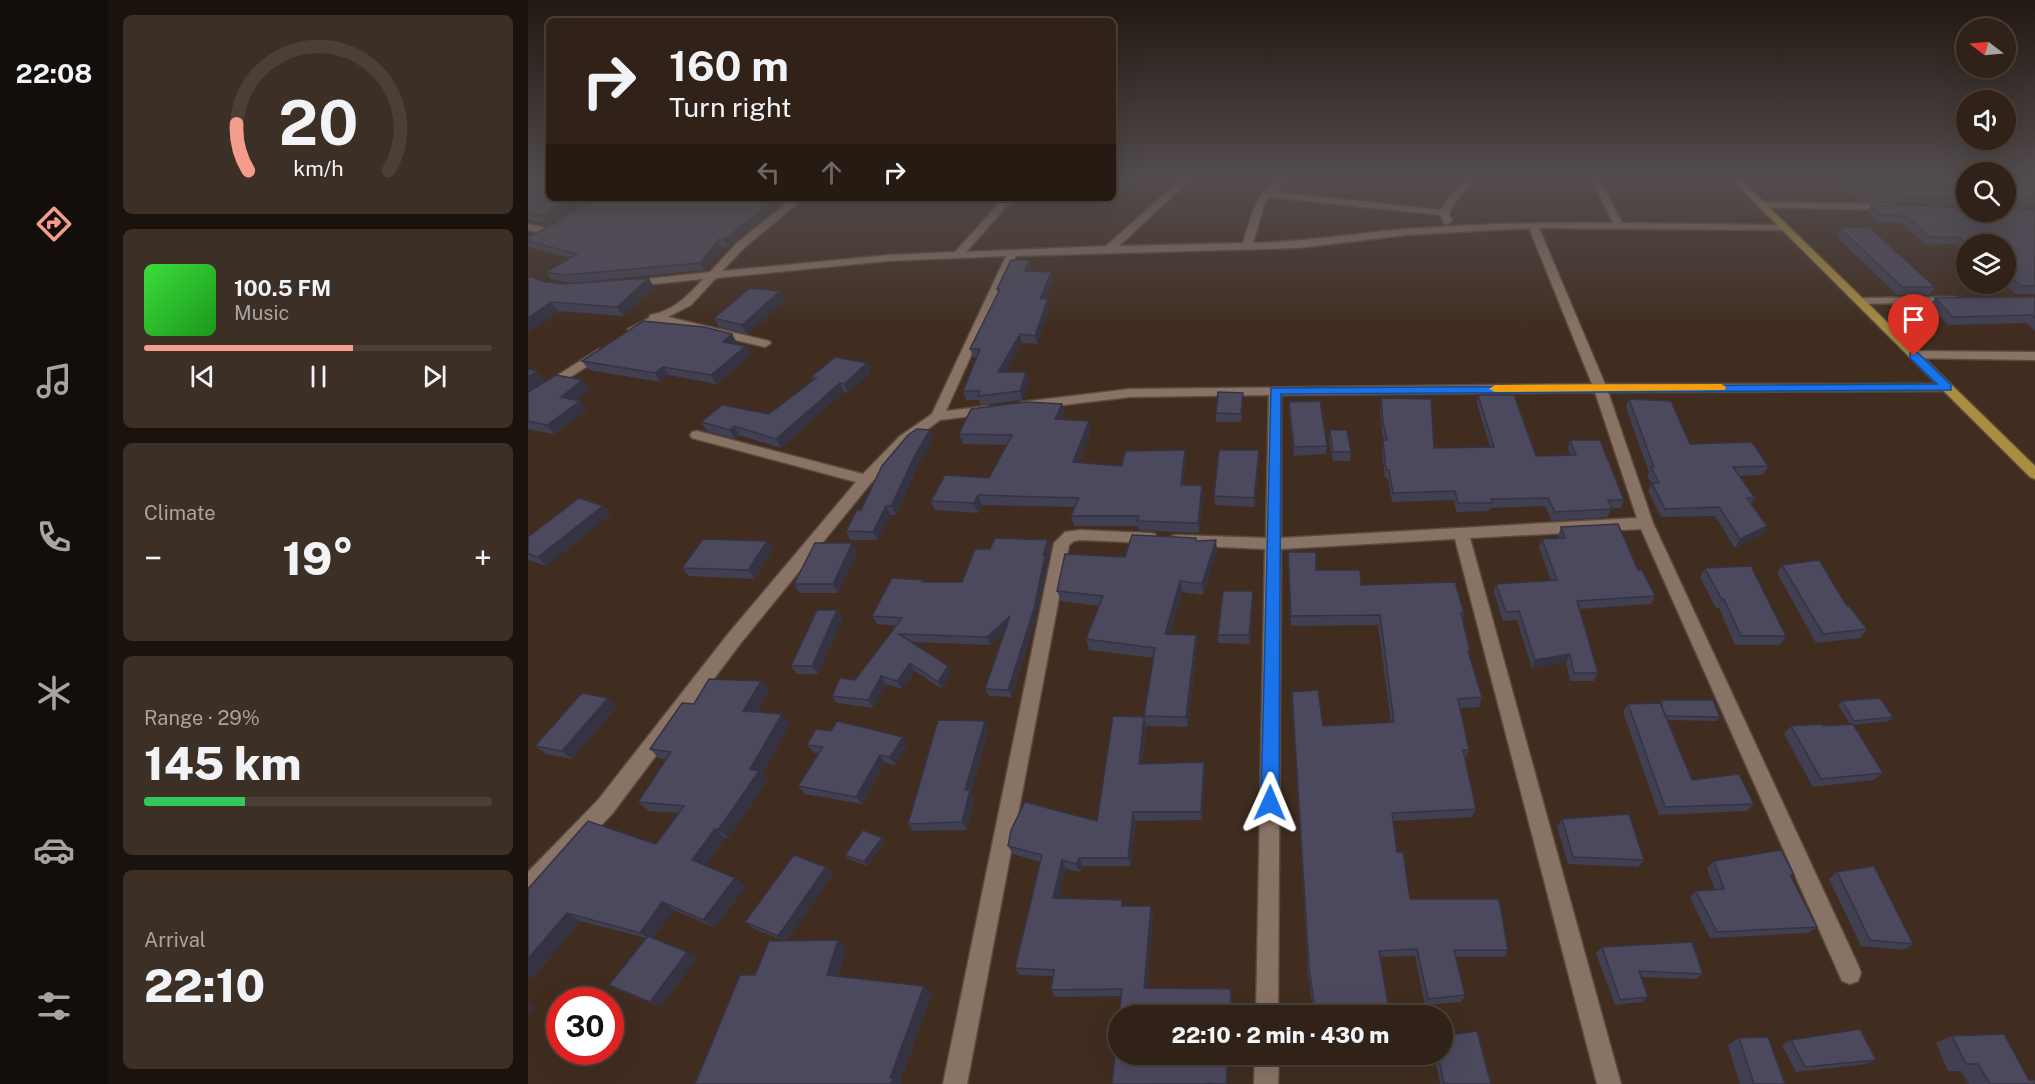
<!DOCTYPE html>
<meta charset="utf-8">
<style>
:root{--surface:#302218;--page:#3c2f25;--text:#f1f3f6;--muted:#a8a4a2;--line:#4b3f37;--accent:#f59d8d}
body{margin:0;font-family:"Public Sans",sans-serif;background:var(--page);color:var(--text);height:100vh;display:flex;flex-direction:column;font-size:22px;white-space:nowrap}
*{box-sizing:border-box;margin:0}
p{font-size:20px;color:var(--muted)}
.icon{flex:none;width:33px;height:33px;fill:none;stroke:currentColor;stroke-width:2;stroke-linecap:round;stroke-linejoin:round}
.map{position:relative;flex:1;overflow:hidden}
.sheet{display:flex;flex-direction:column;gap:15px;padding:15px;background:#1a130d;width:420px}
.sheet>*{flex:none}
.guide{position:absolute;left:18px;top:18px;width:570px;height:183px;border-radius:9px;box-shadow:0 6px 24px #0002,0 0 0 2px var(--line);background:#302218;color:var(--text);overflow:hidden}
.needle{width:39px;rotate:286deg}
.fabs{position:absolute;left:1428px;top:18px;display:grid;gap:12px}
.fabs a{display:grid;place-items:center;width:60px;height:60px;border-radius:50%;background:var(--surface);box-shadow:0 6px 24px #0002,0 0 0 2px var(--line);font-size:30px}
.speed{position:absolute;left:18px;top:987px;display:flex;gap:12px;font-size:30px;font-weight:700;text-align:center}
.speed>*{display:grid;place-content:center;width:78px;height:78px;border-radius:50%;background:var(--surface);box-shadow:0 6px 24px #0002,0 0 0 2px var(--line);line-height:1}
.speed .limit{border:9px solid #d22;background:#fff;color:#111}
.pin{position:absolute;display:grid;place-items:center;width:51px;height:51px;color:#fff;margin:-62px -26px;border-radius:50% 50% 50% 0;rotate:-45deg;box-shadow:0 0 6px #0007}
.pin .icon{rotate:45deg}
.me{position:absolute;width:66px;margin:-33px;rotate:1deg;stroke-linejoin:round;filter:drop-shadow(0 0 4px #0008)}
.turn{display:flex;align-items:center;gap:21px;height:126px;padding:0 24px;font-size:27px}
.turn .icon{width:78px;height:78px;stroke-width:2.5}
.turn b{display:block;font-size:42px;line-height:51px}
.lanes{display:flex;align-items:center;height:57px;padding:0 24px;background:#0003;justify-content:center;gap:30px;direction:ltr}
.lanes .off{opacity:.35}
.big{font-size:45px;font-weight:800;line-height:1.1}
.sheet .tile{flex:1;display:flex;flex-direction:column;justify-content:center;gap:9px;min-width:0;padding:0 21px;border-radius:9px;background:var(--page)}
.sheet .dial{align-items:center;gap:0}
.dial svg{height:156px;overflow:visible;fill:none;stroke:var(--line);stroke-width:7;stroke-linecap:round;text-anchor:middle}
.dial text{fill:var(--text);stroke:none}
.song{display:flex;align-items:center;gap:18px}
.cover{width:72px;height:72px;border-radius:9px;background:linear-gradient(135deg,hsl(120 70% 55%),hsl(120 70% 35%))}
.played{height:6px;border-radius:3px;background:linear-gradient(90deg,var(--accent) 60%,var(--line) 60%)}
.keys{display:flex;justify-content:space-around;direction:ltr}
.heat{display:flex;justify-content:space-between;align-items:center;font-size:33px;direction:ltr}
.charge{height:9px;border-radius:4px;background:linear-gradient(90deg,#34c759 29%,var(--line) 0)}
.trip{position:absolute;left:580px;top:1005px;width:345px;height:60px;border-radius:30px;background:var(--surface);box-shadow:0 6px 24px #0002,0 0 0 2px var(--line);font-weight:800;line-height:60px;text-align:center}
main{display:flex;flex:1;min-height:0}
.dock{display:flex;flex-direction:column;width:108px;justify-content:space-around;align-items:center;background:#130e0a;color:var(--muted)}
.dock .icon{width:42px;height:42px}
.dock .active{color:var(--accent)}
.dock b{font-size:27px;color:var(--text)}
.map>svg:first-child{display:block}
</style>
<main>
<nav class="dock">
<b>22:08</b>
<svg class="icon active" aria-label="directions" viewBox="0 0 24 24"><path d="M12 3l9 9-9 9-9-9zM9 14v-3h6M13 9l2 2-2 2"/></svg>
<svg class="icon" aria-label="music" viewBox="0 0 24 24"><path d="M9 18V5l10-2v13"/><circle cx="6" cy="18" r="3"/><circle cx="16" cy="16" r="3"/></svg>
<svg class="icon" aria-label="phone" viewBox="0 0 24 24"><path d="M5 4h4l2 5-3 2q2 4 5 5l2-3 5 2v4C11 20 4 13 5 4z"/></svg>
<svg class="icon" aria-label="climate" viewBox="0 0 24 24"><path d="M12 3v18M4 7l16 10M4 17L20 7"/></svg>
<svg class="icon" aria-label="car" viewBox="0 0 24 24"><path d="M5 17H2v-5l4-1 3-4h7l3 4 3 1v5h-3M9 17h6M6 11h13"/><circle cx="7" cy="17" r="2"/><circle cx="17" cy="17" r="2"/></svg>
<svg class="icon" aria-label="filters" viewBox="0 0 24 24"><path d="M4 7h16M4 17h16"/><circle cx="9" cy="7" r="2"/><circle cx="15" cy="17" r="2"/></svg>
</nav>
<section class="sheet">
<div class="tile dial"><svg viewBox="0 0 100 80">
<path d="M14 69A42 42 0 1 1 86 69"/>
<path d="M14 69A42 42 0 0 1 8 45" stroke="#f59d8d"/>
<text x="50" y="56" font-size="32" font-weight="700">20</text>
<text x="50" y="72" font-size="11">km/h</text>
</svg></div>
<div class="tile">
<div class="song"><i class="cover"></i><div><b>100.5 FM</b><p>Music</p></div></div>
<div class="played"></div>
<div class="keys"><svg class="icon" aria-label="previous" viewBox="0 0 24 24"><path d="M18 5L8 12l10 7zM5 5v14"/></svg><svg class="icon" aria-label="pause" viewBox="0 0 24 24"><path d="M8 5v14M16 5v14"/></svg><svg class="icon" aria-label="next" viewBox="0 0 24 24"><path d="M6 5l10 7-10 7zM19 5v14"/></svg></div>
</div>
<div class="tile"><p>Climate</p>
<div class="heat"><a>−</a><b class="big">19°</b><a>+</a></div>
</div>
<div class="tile"><p>Range · 29%</p><b class="big">145 km</b><div class="charge"></div></div>
<div class="tile"><p>Arrival</p><b class="big">22:10</b></div>
</section>
<div class="map">
<svg width="1507" height="1084" viewBox="0 0 1507 1084">
<rect width="100%" height="100%" fill="#402d20"/>
<g fill="none" stroke-linecap="round" stroke-linejoin="round">
<g stroke="#5a4a3f" stroke-width="3">
<path id="minor" d="M654 179H663L591 246 715 243C722 220 731 178 760 179L747 192 913 210 921 197 936 182 944 184 928 200 921 213 924 221 919 224 916 223 912 215 742 197 737 202 725 243C777 242 828 233 879 229 948 224 1016 222 1085 223L1064 179H1072L1094 223 1257 225 1259 227 1254 230 1011 228 1077 384H1423L1425 387 1419 391 1080 392 1125 523 1330 965 1333 973 1330 981 1322 984 1314 981 1113 529 942 538 1093 1084H1069L927 539 753 549 750 1016H728L737 549 649 545 644 544 642 540 644 536 649 535 738 538 741 395 602 397 493 410 487 406 493 402 602 389 1064 384 1001 228 878 235 771 248 488 256 418 411 460 406 466 410 465 413 412 420 382 442 343 483 212 644 84 814 7 894 0 897V872L70 800 200 634 328 482 164 438 162 435 164 432 169 431 335 474 372 436 404 414 478 256 360 261 188 278 163 305 140 317 241 341 243 343 237 347 131 322 108 333H100V329L121 318 122 315C145 311 160 296 175 279L105 286 101 285V281L182 272 209 243 265 198H276L217 247 194 271 360 255 427 252 476 198H486L438 252 578 246ZM1067 392 1109 518 753 538V395Z
M1233 202 1361 204 1366 207 1361 210 1230 207 1228 205Z
M0 224 17 228 19 230 14 233 0 230Z
M1426 297 1430 298V302L1331 304 1326 301 1331 298Z
M71 349 75 350V356L0 404V394Z
M1386 351 1507 352V360L1382 358V352Z
M552 530 622 533 627 534 629 538 627 542 622 543 552 540 546 541 541 545 439 1084H415L526 543 537 532Z
M727 1054H751L750 1084H726Z"/>
</g>
<g stroke="#5a4a3f" stroke-width="3">
<path id="major" d="M1203 179H1212L1507 466V479L1502 477Z"/>
</g>
<use href="#minor" fill="#897364" fill-rule="evenodd"/>
<use href="#major" fill="#a98e40" fill-rule="evenodd"/>
</g>
<path fill="#413f52" d="M0 179 21 198H63L17 223 0 219Z
M1311 179H1438V204L1330 202Z
M1478 179H1507V207L1478 206 1480 208 1507 210V294H1488L1476 284H1478V244H1438V250H1433L1426 244 1398 245 1373 223 1348 222 1339 212 1343 205 1438 212Z
M262 198 199 247H194L176 270 42 283 23 279 18 272 42 258 0 247V237L31 222 29 219Z
M1312 228 1407 287 1401 295H1369L1308 236Z
M501 260 503 268 502 271 523 272 525 280 517 298H520L521 307 509 344 494 343 478 372H498L501 381 494 400 453 405 451 400H438L435 391 449 357H445L442 349 470 293 469 289Z
M18 282 36 284 126 287 95 316 30 311 0 332Z
M1507 297V331L1498 323 1420 325 1402 306 1407 298Z
M257 300 219 334 191 327 186 318Z
M209 343 207 344 218 346 223 355 188 384 141 375 132 382 61 370 54 361Z
M339 363 343 372 320 393 316 392 253 448 211 435 207 439 179 431 173 422 241 414 285 380 283 377Z
M54 380 61 390 48 400 59 410 26 434 0 429V392Z
M715 393V402L713 422H688V413Z
M950 395 1008 456 1042 455 1040 449 1042 440 1096 500 1093 508H1083L1080 517 1024 521 1017 506 962 508 961 511 928 512 926 500 864 502 860 479 857 478 854 449 855 440H856L854 431 852 406 853 398 906 448 962 447 949 404Z
M1101 399 1162 444 1240 466 1235 475 1211 476 1227 498 1223 504 1239 526 1234 534 1207 548 1187 516 1133 517 1120 491 1124 484 1119 476 1121 472 1098 408Z
M761 402 799 446 798 454 766 456 761 411Z
M534 404 536 414 533 420 563 431 551 462 594 466 658 460 655 485H674L675 495 671 533 611 530 610 526H546L543 516 547 507 454 505 450 513 407 510 403 501 461 478 479 445 435 444 431 434Z
M802 430 823 452 822 461H805L801 439Z
M406 438 392 461 368 515H363L350 540H322L318 531 333 510Z
M731 459 727 507 687 505 686 496Z
M75 506 83 514 18 566 0 560V537Z
M1033 527 1110 570 1127 596 1123 604 1051 609 1070 673 1066 681H1042L1038 662 1004 669 989 620 975 621 966 592 968 584 1023 581 1011 547 1014 539 1031 538 1030 536Z
M520 540 523 549 519 560 520 563 508 617 484 697 461 696 457 689 476 632 462 645 384 642 424 674 414 689 387 671 374 689 358 684 345 708 309 703 304 696 327 680 369 626 349 624 344 616 397 582H434L462 549Z
M239 541 245 549 227 579 161 576 154 568Z
M669 541 689 550 675 595 654 592 642 634 668 635 669 645 660 727 618 726 614 764 676 762 677 771 674 820 608 821 603 866H555L552 872 538 869 531 898 597 906 625 914 619 988 704 995 703 1016H591L594 996 527 997 523 990 525 976 492 975 487 968 512 862 485 854 480 846 569 821 616 717 626 658 561 650 558 639 571 606 533 601 529 591 597 557Z
M329 552 310 593H272L266 584Z
M760 552 788 570 833 585 936 613 935 618 942 651 941 655 954 697 951 707 932 708 941 750 937 759 948 809 944 817 865 821 869 852 882 899 980 950 976 957H928L937 995 933 1002 897 1005 887 956 853 957 862 1016H786L780 974 764 692 795 726 863 722 850 625 763 626Z
M1254 565 1319 606 1339 629 1332 638 1288 643 1249 573Z
M1177 568 1258 636 1252 645H1207L1191 608H1188L1172 577Z
M725 591V600L722 644 690 643V635Z
M309 610 315 618 290 674H269L263 666Z
M233 681 241 691 229 712 254 714 262 724 234 774 240 780 200 838H197L177 866 207 878 218 887 186 927 146 910 125 938 159 952 169 958 133 1007 92 991 81 985 118 938 52 921 5 978 0 976V889L128 844 150 813 121 811 110 802 138 759H132L122 749 166 704Z
M1134 700 1192 717 1189 721 1140 720 1164 780 1226 804 1219 811 1131 815 1095 712 1100 704 1132 703Z
M1314 701 1365 717 1361 721 1325 725 1355 773 1346 780 1285 787 1256 734 1263 726H1296L1322 724 1310 705Z
M89 706 44 759 18 754 7 746Z
M457 721 461 729 443 792 446 798 439 830 385 831 380 824Z
M279 745H380L367 765 357 763 334 804 277 794 270 786 291 753H286Z
M1034 819 1116 860 1110 867 1040 864 1029 826Z
M357 841 339 866 320 859 317 855Z
M1186 861 1266 875 1263 877 1289 927 1280 933 1182 938 1162 897 1168 891 1187 890 1179 868Z
M298 867 305 874 259 940 319 948 310 976 404 993 372 1082 374 1084 227 975 255 940 226 929 217 922Z
M1309 872 1385 944 1375 950 1333 946 1301 879Z
M1074 947 1175 974 1168 979 1113 977 1120 997 1114 1002 1087 1005 1068 953Z
M1424 1036 1501 1080 1507 1084H1441L1432 1071H1420L1408 1043Z
M1211 1038 1257 1084H1212L1200 1045Z
M1263 1040 1348 1060 1338 1064 1268 1072 1254 1045Z
M906 1054H915L963 1084H912Z"/>
<path fill="#353342" d="M46 198H63L17 223 12 216Z
M250 198H262L199 247 195 240Z
M191 239 194 247 176 270 172 263Z
M501 260 503 268 499 279 497 271Z
M523 272 525 280 514 307 512 299Z
M121 278 126 287 95 316 89 307Z
M252 291 257 300 219 334 214 325Z
M520 298 521 307 509 344 507 336Z
M23 302 30 311 0 332V318Z
M204 334 209 343 200 351 195 342Z
M492 334 494 343 473 381 470 372Z
M218 346 223 355 188 384 183 375Z
M339 363 343 372 320 393 316 384Z
M135 367 141 375 132 382 127 373Z
M9 371 17 381 0 391V377Z
M498 372 501 381 494 400 492 391Z
M54 380 61 390 40 406 33 397Z
M312 383 316 392 253 448 248 439Z
M715 393V402L713 422V414Z
M52 401 59 410 26 434 19 425Z
M534 404 536 414 529 429 527 419Z
M561 421 563 431 547 471 545 462Z
M206 426 211 435 207 439 202 430Z
M402 430 406 438 392 461 368 515 363 506 388 453Z
M657 450 658 460 654 495 653 485Z
M731 450V459L727 507 726 498Z
M674 485 675 495 671 533 670 523Z
M450 495 454 505 450 513 446 503Z
M75 506 83 514 18 566 10 557Z
M358 506 363 515 350 540 345 532Z
M1239 526 1234 534 1207 548 1212 539Z
M520 540 523 549 519 560 520 563 508 617 484 697 480 690 515 555Z
M688 540 689 550 675 595 674 584Z
M239 541 245 549 227 579 220 570Z
M324 543 329 552 310 593 305 584Z
M652 581 654 592 639 645 637 634Z
M725 591V600L722 644 721 635Z
M309 610 315 618 290 674 284 666Z
M482 616 485 624 462 645 459 637Z
M668 635 669 645 660 727 658 717Z
M1042 654 1038 662 1004 669 1007 660Z
M382 663 387 671 374 689 369 681Z
M420 666 424 674 414 689 410 682Z
M353 676 358 684 345 708 340 700Z
M233 681 241 691 224 720 215 711Z
M80 698 89 706 44 759 34 751Z
M254 714 262 724 234 774 240 780 200 838 190 830 222 769Z
M616 717 618 726 613 773 611 764Z
M457 721 461 729 443 792 446 798 439 830 434 822 437 790Z
M375 737 380 745 367 765 362 757Z
M352 755 357 763 334 804 328 797Z
M676 762 677 771 674 820 673 812Z
M605 812 608 821 603 866 600 858Z
M187 829 197 838 175 869 164 860Z
M354 838 357 841 339 866 336 862Z
M551 858 555 866 552 872 548 864Z
M534 860 538 869 529 906 525 898Z
M298 867 305 874 258 942 250 936Z
M207 878 218 887 186 927 175 920Z
M134 902 146 910 124 940 112 933Z
M623 906 625 914 619 995 616 988Z
M39 913 52 921 5 978 0 976V959Z
M310 940 319 948 308 982 299 975Z
M159 952 169 958 133 1007 122 1002Z
M396 986 404 993 372 1082 374 1084H363L362 1078Z
M703 989 704 995 703 1016H702Z
M0 1004 6 1006 0 1016Z
M700 1054H701L700 1084H698Z"/>
<path fill="#4c495f" stroke="#353342" stroke-width="1.5" d="M0 179H21V198H46L12 216 0 213Z
M1320 179H1438V197L1334 195Z
M1478 179H1507V199H1483L1478 205 1480 208 1507 210V286H1493L1478 273V244H1453L1452 243 1437 242 1430 237H1402L1377 216 1351 215 1343 205 1438 207V212H1478Z
M68 198H250L195 240 191 239 172 263 37 275 18 272 49 254 0 241V237L34 220 29 219Z
M1341 227 1407 287H1374L1312 228Z
M483 260H501L497 271 523 272 512 299 520 298 507 336 492 334 470 372H498L492 391 450 396 452 391H435L452 349H442L472 289H469Z
M0 276 18 282 36 284 121 278 89 307 23 302 0 318Z
M222 288 252 291 214 325 186 318Z
M1507 297V318L1504 315 1425 317 1407 298Z
M115 321 176 327 204 334 195 342 218 346 183 375 135 367 127 373 54 361Z
M307 357 339 363 316 384 312 383 248 439 206 426 202 430 173 422 194 405 241 414 288 378 283 377Z
M0 369 9 371 0 377Z
M28 375 54 380 33 397 52 401 19 425 0 421V392Z
M690 392 715 393 713 414 688 413Z
M950 395H986L1008 456 1048 455 1042 440H1072L1096 500H1080L1084 509 1027 512 1020 498 963 499 964 503H930L927 491 865 493 861 470H858L855 440H859L855 423 853 398 903 399 906 448 966 447Z
M1101 399 1143 401 1162 444 1224 442 1240 466 1205 467 1227 498H1219L1239 526 1212 539 1191 507 1137 509 1124 483H1131L1123 467H1126Z
M792 401 799 446 766 447 761 402Z
M498 402 534 404 527 419 561 421 545 462 594 466 597 451 657 450 653 485H674L670 523 609 521 611 516H543L551 498 450 495 446 503 403 501 417 475 461 478 484 435 431 434 443 409Z
M389 429 402 430 388 453 363 506H358L345 532 318 531 329 510H333L354 466 380 435Z
M802 430H819L823 452H805Z
M691 450H731L726 498 686 496Z
M51 498 75 506 10 557 0 554V537Z
M1090 524 1110 570H1114L1127 596 1049 601 1070 673H1046L1042 654 1007 660 991 611 978 612 968 584 1029 580 1014 539 1037 538 1033 527Z
M604 535 668 538V541L688 540 674 584 652 581 637 634 668 635 658 717 616 716 627 648 558 639 575 596 529 591 537 554 597 557Z
M467 538 520 540 515 555H517L506 609 480 690 457 689 482 616 459 637 371 634 420 666 410 682 382 663 369 681 353 676 340 700 304 696 312 678 327 680 374 618 344 616 364 578 395 580 394 582H434L447 549H462Z
M175 539 239 541 220 570 154 568Z
M287 543H324L305 584H266Z
M760 552H788V570H832L833 585 927 582 936 613H933L942 651H940L954 697 930 699 941 750H935L948 809 864 813 869 852H875L882 899H971L980 950H926L937 995 900 999 889 949 851 951 862 1016H788L781 967 764 692 790 690 795 726 866 722 852 615 763 616Z
M1291 560 1319 606H1321L1339 629 1295 634 1254 565Z
M1223 566 1258 636H1213L1196 599 1194 600 1177 568Z
M695 591H725L721 635H690Z
M289 610H309L284 666H263Z
M181 679 233 681 215 711 254 714 222 769 231 771 190 830 187 829 164 860 207 878 175 920 134 902 112 933 39 913 0 959V889L60 821 128 844 156 806 110 802 143 752 122 749 154 703 166 704Z
M54 693 80 698 34 751 7 746Z
M1352 698 1365 717 1326 721 1314 701Z
M1134 700H1185L1192 717 1138 716 1134 707Z
M1132 703 1164 780 1211 774 1226 804 1137 807 1100 704Z
M585 716 616 717 611 764 676 762 673 812H605L600 858H551L548 864 534 860 525 898 594 900V906H623L616 988 703 989 702 1016H591L594 989 523 990 526 970 487 968 514 855 480 846 483 830 497 802 569 821Z
M410 720 457 721 437 790H442L434 822 380 824Z
M309 721 375 737 362 757 352 755 328 797 270 786 295 747 279 745 288 729 303 731Z
M1294 724 1296 726 1325 724 1355 773 1293 779 1263 726Z
M1101 814 1116 860 1045 857 1034 819Z
M335 830 354 838 336 862 317 855Z
M1253 850 1266 875H1262L1289 927 1189 932 1168 891 1196 889 1186 861Z
M266 855 298 867 250 936 217 922Z
M1346 866 1385 944 1342 940 1309 872Z
M120 936 159 952 122 1002 81 985Z
M310 940 299 975 396 986 362 1078H365L363 1084H167L212 975H227L241 941Z
M1164 942 1175 974 1111 971 1120 997 1092 1000 1074 947Z
M591 1019V1054H700L698 1084H684L683 1083 676 1084H584Z
M1332 1029 1348 1060 1277 1067 1263 1040Z
M949 1031 963 1084H916L910 1054H915V1036Z
M1476 1034 1501 1080H1507V1084H1462L1450 1064H1438L1424 1036Z
M1240 1037 1257 1084H1226L1211 1038Z"/>
<linearGradient id="sky" x2="0" y2="1"><stop stop-color="#231912"/><stop offset="0.54" stop-color="#534c4e"/><stop offset="1" stop-color="#534c4e" stop-opacity="0"/></linearGradient>
<rect width="1507" height="331" fill="url(#sky)"/>
<path fill="#1a73e8" stroke="#114b97" stroke-width="1.5" d="M1386 352 1390 353 1423 385V390L753 394 751 803 748 809 742 812 736 809 733 803 743 388 1409 384 1382 358V353Z"/>
<path fill="#f59e0b" d="M1193 384 1198 387 1197 390 967 392 961 389 967 385Z"/>
</svg>
<div class="fabs">
<a><svg class="needle" viewBox="-14 -14 28 28"><path d="M0-13l5 13h-10z" fill="#e53935"/><path d="M0 13l5-13h-10z" fill="#a8a4a2"/></svg></a>
<a><svg class="icon" aria-label="sound" viewBox="0 0 24 24"><path d="M4 9h4l5-4v14l-5-4H4zM17 9q2 3 0 6"/></svg></a>
<a><svg class="icon" aria-label="search" viewBox="0 0 24 24"><circle cx="10" cy="10" r="6"/><path d="M15 15l6 6"/></svg></a>
<a><svg class="icon" aria-label="layers" viewBox="0 0 24 24"><path d="M12 4l9 5-9 5-9-5zM3 14l9 5 9-5"/></svg></a>
</div>
<div class="speed"><div class="limit">30</div></div>
<div class="pin" style="left:1386px;top:356px;background:#d93025"><svg class="icon" aria-label="arrive" viewBox="0 0 24 24"><path d="M6 21V4h12l-3 4 3 4H6"/></svg></div>
<svg class="me" style="left:742px;top:803px" viewBox="-20 -20 40 40"><path d="M0-17L14 15 0 8-14 15z" fill="#1a73e8" stroke="#fff" stroke-width="4"/></svg>
<div class="trip">22:10 · 2 min · 430 m</div>
<div class="guide">
<div class="turn"><svg class="icon" aria-label="right" viewBox="0 0 24 24"><path d="M7 20v-9h11M14 6l5 5-5 5"/></svg><div><b>160 m</b>Turn right</div></div>
<div class="lanes"><svg class="icon off" aria-label="left" viewBox="0 0 24 24"><path d="M17 20v-9H6M10 6l-5 5 5 5"/></svg><svg class="icon off" aria-label="ahead" viewBox="0 0 24 24"><path d="M12 20V5M6 11l6-6 6 6"/></svg><svg class="icon" aria-label="right" viewBox="0 0 24 24"><path d="M7 20v-9h11M14 6l5 5-5 5"/></svg></div>
</div>
</div>
</main>
